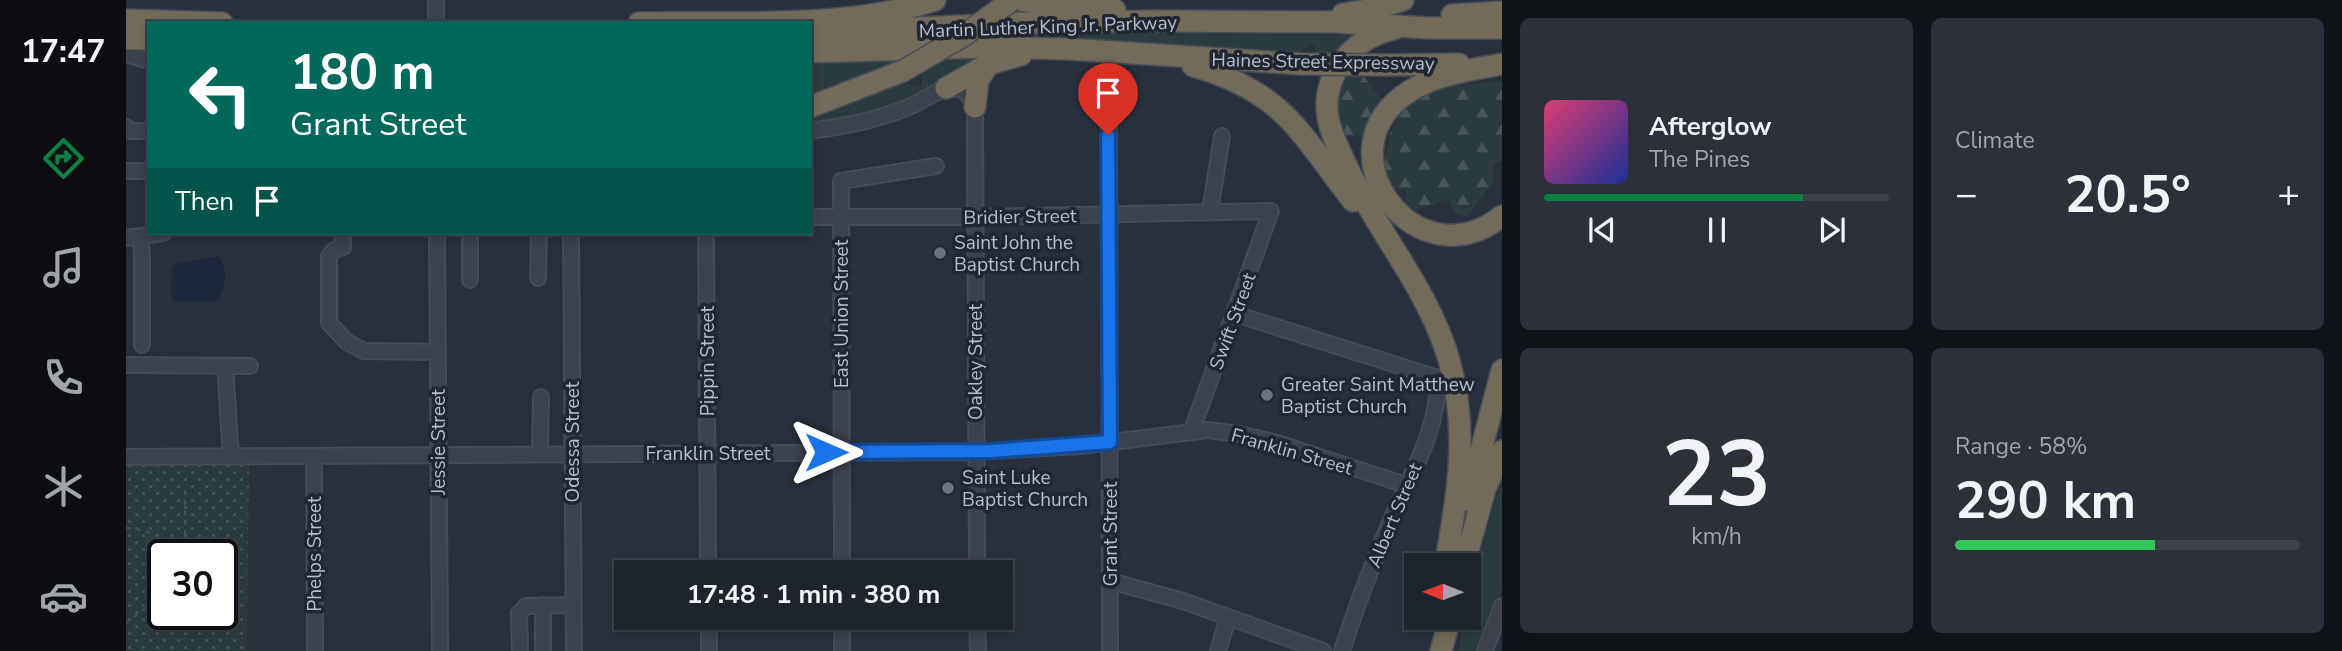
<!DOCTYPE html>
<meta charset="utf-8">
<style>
:root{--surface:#1e242e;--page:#2b303a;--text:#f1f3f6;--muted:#a1a4aa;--line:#3c414a;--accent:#0b8043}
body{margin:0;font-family:"Nunito Sans",sans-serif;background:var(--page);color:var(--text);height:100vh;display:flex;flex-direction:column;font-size:26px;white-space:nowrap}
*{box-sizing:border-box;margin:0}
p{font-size:23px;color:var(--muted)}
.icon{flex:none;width:38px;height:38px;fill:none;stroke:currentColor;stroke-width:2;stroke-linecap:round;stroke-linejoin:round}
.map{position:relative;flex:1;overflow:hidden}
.side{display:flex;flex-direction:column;gap:18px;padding:18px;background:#101419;width:840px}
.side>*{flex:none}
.guide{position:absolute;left:21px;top:21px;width:665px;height:214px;border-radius:0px;box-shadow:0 4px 10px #0003,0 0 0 2px var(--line);background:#00695c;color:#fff;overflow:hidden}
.needle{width:46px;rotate:271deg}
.controls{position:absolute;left:1278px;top:553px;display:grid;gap:14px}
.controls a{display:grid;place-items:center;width:77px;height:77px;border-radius:0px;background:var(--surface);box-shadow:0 4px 10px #0003,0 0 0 2px var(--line);font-size:35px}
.speed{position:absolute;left:21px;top:539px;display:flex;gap:14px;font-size:35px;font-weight:700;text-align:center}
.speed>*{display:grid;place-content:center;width:91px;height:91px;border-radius:50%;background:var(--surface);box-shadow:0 4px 10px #0003,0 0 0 2px var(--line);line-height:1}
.speed .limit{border:4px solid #111;border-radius:10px;background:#fff;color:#111}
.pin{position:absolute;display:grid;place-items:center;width:60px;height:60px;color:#fff;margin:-72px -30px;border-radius:50% 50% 50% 0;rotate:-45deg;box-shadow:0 0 7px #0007}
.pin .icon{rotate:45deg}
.me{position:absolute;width:77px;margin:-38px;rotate:90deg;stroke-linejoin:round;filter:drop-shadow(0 0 5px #0008)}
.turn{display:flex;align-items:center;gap:24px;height:147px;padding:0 28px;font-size:32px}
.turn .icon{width:91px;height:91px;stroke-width:2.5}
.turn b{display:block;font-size:49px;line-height:60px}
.then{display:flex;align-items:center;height:66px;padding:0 28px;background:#0003;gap:14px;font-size:26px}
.big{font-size:52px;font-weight:700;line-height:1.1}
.side .widget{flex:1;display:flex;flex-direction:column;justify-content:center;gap:10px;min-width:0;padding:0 24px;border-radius:10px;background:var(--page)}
.side .dial{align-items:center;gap:0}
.dial b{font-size:91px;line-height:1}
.song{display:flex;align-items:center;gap:21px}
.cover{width:84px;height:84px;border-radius:10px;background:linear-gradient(135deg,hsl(340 70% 55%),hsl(230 70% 35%))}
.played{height:7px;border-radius:4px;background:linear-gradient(90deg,var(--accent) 75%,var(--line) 75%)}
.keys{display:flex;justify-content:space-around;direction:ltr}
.heat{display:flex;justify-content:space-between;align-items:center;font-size:38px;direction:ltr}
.charge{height:10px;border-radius:5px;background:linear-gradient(90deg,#34c759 58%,var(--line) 0)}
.side .tiles{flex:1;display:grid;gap:18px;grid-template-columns:repeat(2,1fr)}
.trip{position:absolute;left:488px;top:560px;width:399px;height:70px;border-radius:0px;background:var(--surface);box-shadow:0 4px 10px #0003,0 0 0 2px var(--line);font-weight:700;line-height:70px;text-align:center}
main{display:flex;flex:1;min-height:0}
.tab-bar{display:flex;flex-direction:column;width:126px;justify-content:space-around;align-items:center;background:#0c0e12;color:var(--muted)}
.tab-bar .icon{width:49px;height:49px}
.tab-bar .on{color:var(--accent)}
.tab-bar b{font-size:32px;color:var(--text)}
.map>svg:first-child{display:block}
</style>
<main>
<nav class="tab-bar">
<b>17:47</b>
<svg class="icon on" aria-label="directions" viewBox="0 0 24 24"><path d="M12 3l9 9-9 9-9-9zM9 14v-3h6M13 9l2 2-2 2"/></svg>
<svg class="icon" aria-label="music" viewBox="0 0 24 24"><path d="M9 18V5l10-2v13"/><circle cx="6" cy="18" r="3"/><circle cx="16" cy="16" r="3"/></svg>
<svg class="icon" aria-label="phone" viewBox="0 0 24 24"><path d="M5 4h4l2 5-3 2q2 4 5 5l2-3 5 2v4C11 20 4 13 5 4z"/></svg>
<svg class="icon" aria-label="climate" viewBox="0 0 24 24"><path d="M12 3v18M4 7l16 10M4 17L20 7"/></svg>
<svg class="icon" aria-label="car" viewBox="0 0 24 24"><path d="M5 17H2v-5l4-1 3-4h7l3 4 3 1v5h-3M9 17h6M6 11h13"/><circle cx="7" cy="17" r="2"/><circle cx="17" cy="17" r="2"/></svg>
</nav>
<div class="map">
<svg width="1376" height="651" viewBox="0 0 1376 651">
<defs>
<pattern id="forest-firs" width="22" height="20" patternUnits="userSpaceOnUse" patternTransform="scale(1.75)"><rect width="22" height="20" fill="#2a3c3f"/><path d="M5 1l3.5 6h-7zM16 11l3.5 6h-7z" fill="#475659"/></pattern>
<pattern id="park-dots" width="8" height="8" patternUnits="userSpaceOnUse" patternTransform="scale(1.75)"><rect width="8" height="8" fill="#2a3c3f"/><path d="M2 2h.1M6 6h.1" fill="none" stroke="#475659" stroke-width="1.8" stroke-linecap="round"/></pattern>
</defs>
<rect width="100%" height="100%" fill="#28303e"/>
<path fill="#2a3c3f" d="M980 28 1088 34 1227 36 1208 56H1190L1189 48 1185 43 1170 57 850 40 860 32Z
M856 58 780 105 684 126V116L778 81V83L795 87 796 78 793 69 773 65 753 66 748 77 684 101V61Z
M1376 480V589L1351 651H1333L1338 618H1342L1344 587Z"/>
<path fill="url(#forest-firs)" d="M1216 73 1236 74 1256 100 1247 113 1238 137 1220 136 1208 100Z
M1376 81V160L1368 164V181L1341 217 1329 213 1322 199 1290 211 1279 202 1281 194 1278 189 1265 188 1258 167 1264 133 1277 106 1313 88Z"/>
<path fill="url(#park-dots)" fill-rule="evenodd" d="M0 463H123L121 651H0ZM37 555H96V614H37Z"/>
<path fill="#1c273b" d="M92 256C103 267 100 289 92 300L82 302 47 301 45 294 46 267 50 264Z"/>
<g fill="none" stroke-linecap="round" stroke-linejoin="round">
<g stroke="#454b57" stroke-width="18">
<path id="minor" d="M310 0V23
M0 54 23 61
M983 81 984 651
M0 127 5 131H23
M684 131C719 126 753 120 785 106 799 100 816 85 830 88 841 90 845 98 849 107L851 572
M0 171H23
M1084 211 1096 136
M684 217H849L1145 211 1066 430
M217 233V247L208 250 203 256V323L221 342 238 351 312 352
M311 233 314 651
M344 233V280
M445 233 448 651
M580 233 582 572
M15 236 16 257V345
M0 238 37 233
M412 278 413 233
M1109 314 1312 378C1313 428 1285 475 1265 520 1247 563 1230 606 1216 651
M0 365 124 366
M99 366 105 457
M414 454 415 397
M0 457 849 452 954 446 1082 430 1113 434 1151 443 1280 485
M188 457 189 651
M716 572 715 181 810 166
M984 581 1057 601 1197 651
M583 618V651
M716 618V651
M851 618 852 651
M394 651 393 613 400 606 448 605
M417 651V605
M1092 651 1102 618
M1359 651 1376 606"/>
</g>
<g stroke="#464d59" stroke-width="24">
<path id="highway" d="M892 0 989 10
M1217 14 1248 9 1277 0
M1326 15 1376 12
M0 20 96 23
M513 23C609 21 717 30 809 0
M1268 29C1227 38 1195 74 1202 118 1205 135 1214 151 1221 167 1252 233 1303 290 1323 360 1343 429 1332 496 1319 565
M684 33 898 23 1030 21 1209 22 1302 28H1376
M0 39H23
M684 52 859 47 942 49 1176 64
M1376 64C1346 70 1311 74 1284 91 1191 149 1289 285 1376 216
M1255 65 1333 64
M1067 66C1158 92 1173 132 1227 201
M820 88 863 64 895 55
M684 107 777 71
M849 107 852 80 863 64
M1359 489 1376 451
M1342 500 1376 370
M1338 565 1361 482
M1315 651 1324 618"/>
</g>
<path stroke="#435457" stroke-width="2" stroke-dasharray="5 5" stroke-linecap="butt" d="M0 528C22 528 40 541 57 554
M59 555V487
M0 623 37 595"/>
<use href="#minor" stroke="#3c424e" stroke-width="14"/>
<use href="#highway" stroke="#736a59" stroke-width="21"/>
<g stroke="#464d59" stroke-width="24" stroke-linecap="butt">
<path id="highway-bridge" d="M1176 64 1255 65
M777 71 837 36 886 0"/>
</g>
<use href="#highway-bridge" stroke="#736a59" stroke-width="21"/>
</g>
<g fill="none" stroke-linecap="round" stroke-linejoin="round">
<g stroke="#114b97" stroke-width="18">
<path id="route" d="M700 452 865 451 984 442 982 135"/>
</g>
<use href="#route" stroke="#1a73e8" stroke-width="12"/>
</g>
<g fill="#6b7280" stroke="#202733" stroke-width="2.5">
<circle cx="814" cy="253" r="7"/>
<circle cx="1141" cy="395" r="7"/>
<circle cx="822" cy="488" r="7"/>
</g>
<g text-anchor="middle" stroke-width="7" stroke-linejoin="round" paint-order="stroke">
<g font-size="19" fill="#b8bec9" stroke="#202733">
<text transform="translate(922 26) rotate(-2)" y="7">Martin Luther King Jr. Parkway</text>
<text transform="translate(1197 61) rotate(1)" y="7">Haines Street Expressway</text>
<text transform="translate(894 216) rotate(-1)" y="7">Bridier Street</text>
<text transform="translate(715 314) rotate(-90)" y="7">East Union Street</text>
<text transform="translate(1106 321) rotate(-70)" y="7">Swift Street</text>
<text transform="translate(581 361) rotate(-90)" y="7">Pippin Street</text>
<text transform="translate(849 362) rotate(-90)" y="7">Oakley Street</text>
<text transform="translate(312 442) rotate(-90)" y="7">Jessie Street</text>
<text transform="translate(446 442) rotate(-90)" y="7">Odessa Street</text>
<text transform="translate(1166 451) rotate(16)" y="7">Franklin Street</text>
<text x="582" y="460">Franklin Street</text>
<text transform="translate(1268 515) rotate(-67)" y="7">Albert Street</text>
<text transform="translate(984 534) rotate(-90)" y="7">Grant Street</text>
<text transform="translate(188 554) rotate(-90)" y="7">Phelps Street</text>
</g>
<g font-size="19" fill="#b8bec9" stroke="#202733" text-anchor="start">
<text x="828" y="249">Saint John the<tspan x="828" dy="22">Baptist Church</tspan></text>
<text x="1155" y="391">Greater Saint Matthew<tspan x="1155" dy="22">Baptist Church</tspan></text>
<text x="836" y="484">Saint Luke<tspan x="836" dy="22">Baptist Church</tspan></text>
</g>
</g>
</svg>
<div class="controls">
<a><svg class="needle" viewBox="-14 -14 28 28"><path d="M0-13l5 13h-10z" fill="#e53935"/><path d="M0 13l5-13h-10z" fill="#a1a4aa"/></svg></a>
</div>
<div class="speed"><div class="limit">30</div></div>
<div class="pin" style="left:982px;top:135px;background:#d93025"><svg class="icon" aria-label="arrive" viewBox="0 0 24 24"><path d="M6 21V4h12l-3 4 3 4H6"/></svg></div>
<svg class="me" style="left:700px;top:452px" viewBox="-20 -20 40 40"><path d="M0-17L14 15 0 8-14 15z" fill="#1a73e8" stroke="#fff" stroke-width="4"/></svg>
<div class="trip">17:48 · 1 min · 380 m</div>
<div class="guide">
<div class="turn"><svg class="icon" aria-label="left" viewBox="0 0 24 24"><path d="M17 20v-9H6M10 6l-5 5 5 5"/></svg><div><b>180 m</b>Grant Street</div></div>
<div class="then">Then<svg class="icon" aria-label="arrive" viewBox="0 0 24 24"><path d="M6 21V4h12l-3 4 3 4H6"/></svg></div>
</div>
</div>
<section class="side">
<div class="tiles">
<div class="widget">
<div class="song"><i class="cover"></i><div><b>Afterglow</b><p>The Pines</p></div></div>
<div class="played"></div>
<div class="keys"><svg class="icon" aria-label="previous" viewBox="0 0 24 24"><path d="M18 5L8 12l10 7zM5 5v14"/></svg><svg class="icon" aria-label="pause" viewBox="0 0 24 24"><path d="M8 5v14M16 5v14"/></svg><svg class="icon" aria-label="next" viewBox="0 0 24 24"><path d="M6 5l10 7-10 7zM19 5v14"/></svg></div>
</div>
<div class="widget"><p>Climate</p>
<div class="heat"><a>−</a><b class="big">20.5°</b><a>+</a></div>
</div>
<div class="widget dial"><b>23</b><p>km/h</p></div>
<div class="widget"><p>Range · 58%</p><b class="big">290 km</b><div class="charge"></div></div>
</div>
</section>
</main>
